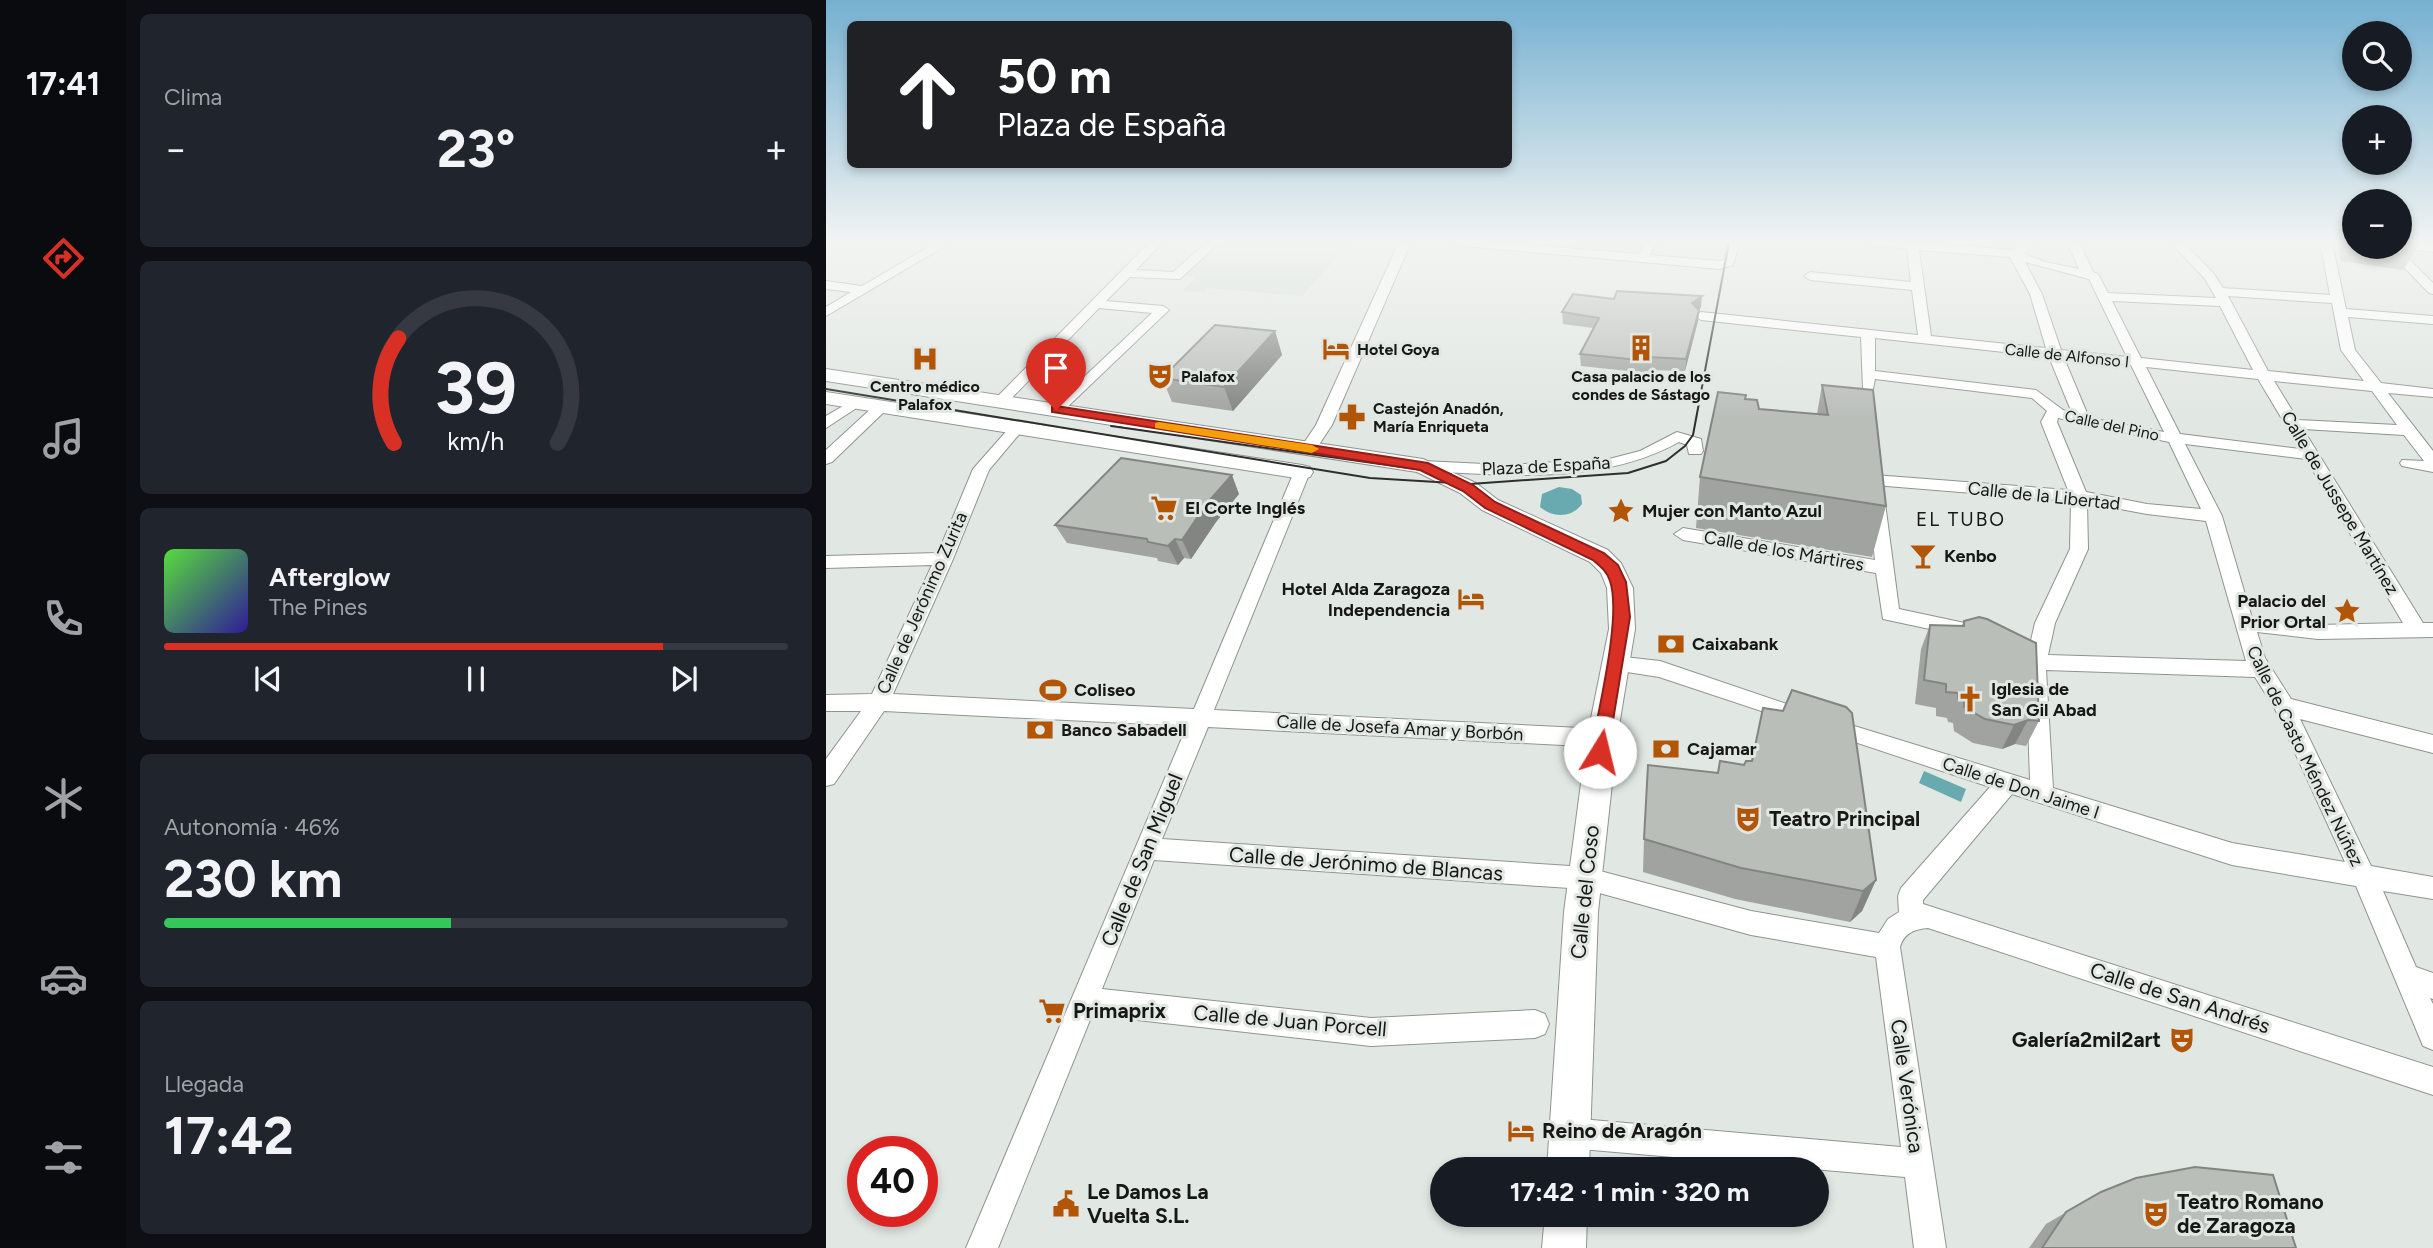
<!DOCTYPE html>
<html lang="es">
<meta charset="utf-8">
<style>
:root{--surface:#171b24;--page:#20242c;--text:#f1f3f6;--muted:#9ea1a6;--line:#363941;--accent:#d93025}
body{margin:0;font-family:Figtree,sans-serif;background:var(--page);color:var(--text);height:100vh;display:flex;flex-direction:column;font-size:26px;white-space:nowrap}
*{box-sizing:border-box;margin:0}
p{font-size:23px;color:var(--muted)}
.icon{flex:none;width:38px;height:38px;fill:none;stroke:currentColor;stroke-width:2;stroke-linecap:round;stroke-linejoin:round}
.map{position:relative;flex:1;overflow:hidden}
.drawer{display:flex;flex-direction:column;gap:14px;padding:14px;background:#0d0f14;width:700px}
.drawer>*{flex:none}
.banner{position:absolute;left:21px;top:21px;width:665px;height:147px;border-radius:10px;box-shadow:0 4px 10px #0003;background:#202124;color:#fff;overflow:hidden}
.tools{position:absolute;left:1516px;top:21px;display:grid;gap:14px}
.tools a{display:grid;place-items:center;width:70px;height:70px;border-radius:50%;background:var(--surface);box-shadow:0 4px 10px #0003;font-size:35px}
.speed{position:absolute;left:21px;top:1136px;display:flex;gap:14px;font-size:35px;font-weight:700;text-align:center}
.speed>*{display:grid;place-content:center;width:91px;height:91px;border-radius:50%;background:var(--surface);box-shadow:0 4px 10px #0003;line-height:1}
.speed .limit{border:10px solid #d22;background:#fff;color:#111}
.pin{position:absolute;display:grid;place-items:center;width:60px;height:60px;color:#fff;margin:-72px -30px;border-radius:50% 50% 50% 0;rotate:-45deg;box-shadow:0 0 7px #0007}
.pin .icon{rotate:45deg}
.me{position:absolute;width:77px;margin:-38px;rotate:9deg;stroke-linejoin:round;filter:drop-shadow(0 0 5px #0008)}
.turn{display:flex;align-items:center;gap:24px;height:147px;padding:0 35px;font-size:32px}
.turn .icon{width:91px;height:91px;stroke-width:2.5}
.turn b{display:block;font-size:49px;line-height:60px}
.big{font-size:52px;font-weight:700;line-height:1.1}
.drawer .widget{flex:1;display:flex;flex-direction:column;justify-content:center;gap:10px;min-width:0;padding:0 24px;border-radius:10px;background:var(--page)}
.drawer .dial{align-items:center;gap:0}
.dial svg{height:182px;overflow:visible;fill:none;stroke:var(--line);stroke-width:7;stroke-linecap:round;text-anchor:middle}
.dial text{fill:var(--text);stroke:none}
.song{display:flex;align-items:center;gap:21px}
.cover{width:84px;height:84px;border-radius:10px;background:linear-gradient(135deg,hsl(110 70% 55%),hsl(250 70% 35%))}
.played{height:7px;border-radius:4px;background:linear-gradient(90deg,var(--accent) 80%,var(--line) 80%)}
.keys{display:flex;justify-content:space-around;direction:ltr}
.heat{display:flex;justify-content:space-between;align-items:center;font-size:38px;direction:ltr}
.charge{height:10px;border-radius:5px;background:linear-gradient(90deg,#34c759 46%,var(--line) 0)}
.trip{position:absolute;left:604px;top:1157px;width:399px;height:70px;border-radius:35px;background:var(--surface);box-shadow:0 4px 10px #0003;font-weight:700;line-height:70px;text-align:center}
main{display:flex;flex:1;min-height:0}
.menu{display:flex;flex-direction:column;width:126px;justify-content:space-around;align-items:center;background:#090b0e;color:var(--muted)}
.menu .icon{width:49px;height:49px}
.menu .current{color:var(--accent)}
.menu b{font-size:32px;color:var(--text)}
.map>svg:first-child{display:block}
</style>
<main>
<nav class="menu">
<b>17:41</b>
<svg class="icon current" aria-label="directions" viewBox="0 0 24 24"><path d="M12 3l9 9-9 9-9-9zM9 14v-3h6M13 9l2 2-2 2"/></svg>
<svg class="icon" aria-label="music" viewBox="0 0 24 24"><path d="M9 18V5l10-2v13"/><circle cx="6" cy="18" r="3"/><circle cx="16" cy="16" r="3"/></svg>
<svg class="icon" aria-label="phone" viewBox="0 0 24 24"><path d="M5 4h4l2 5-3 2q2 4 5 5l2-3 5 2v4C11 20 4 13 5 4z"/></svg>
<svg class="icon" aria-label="climate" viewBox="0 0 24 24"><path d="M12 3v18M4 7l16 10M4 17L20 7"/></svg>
<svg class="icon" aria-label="car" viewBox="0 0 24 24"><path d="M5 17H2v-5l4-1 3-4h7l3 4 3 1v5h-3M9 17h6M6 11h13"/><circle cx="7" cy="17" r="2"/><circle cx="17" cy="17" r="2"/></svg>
<svg class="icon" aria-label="filters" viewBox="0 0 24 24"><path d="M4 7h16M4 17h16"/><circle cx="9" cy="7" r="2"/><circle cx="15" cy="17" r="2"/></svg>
</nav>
<section class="drawer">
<div class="widget"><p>Clima</p>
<div class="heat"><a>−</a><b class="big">23°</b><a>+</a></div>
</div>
<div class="widget dial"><svg viewBox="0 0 100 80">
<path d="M14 69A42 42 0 1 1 86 69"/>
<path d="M14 69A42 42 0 0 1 16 23" stroke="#d93025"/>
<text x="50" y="56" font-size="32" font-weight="700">39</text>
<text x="50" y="72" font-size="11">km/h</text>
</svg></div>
<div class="widget">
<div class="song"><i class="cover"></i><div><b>Afterglow</b><p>The Pines</p></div></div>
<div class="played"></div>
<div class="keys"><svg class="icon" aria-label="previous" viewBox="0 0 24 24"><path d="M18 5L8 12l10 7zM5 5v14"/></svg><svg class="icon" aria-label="pause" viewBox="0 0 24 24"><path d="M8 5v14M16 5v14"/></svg><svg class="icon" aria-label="next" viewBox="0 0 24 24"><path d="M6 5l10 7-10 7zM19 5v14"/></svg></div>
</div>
<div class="widget"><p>Autonomía · 46%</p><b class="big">230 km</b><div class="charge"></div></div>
<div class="widget"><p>Llegada</p><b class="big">17:42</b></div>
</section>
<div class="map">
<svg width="1607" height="1248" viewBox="0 0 1607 1248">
<rect width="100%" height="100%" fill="#e1e7e3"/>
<path fill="#cfdcd4" d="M392 242H525L476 296 381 288 377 292 356 291 370 277 355 275Z
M717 242H817L813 253 716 245Z"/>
<path fill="#68aaaf" d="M733 487 746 489 755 495 756 504C746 518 727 518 714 507L716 494Z
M1098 771 1140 789 1135 802 1093 783Z"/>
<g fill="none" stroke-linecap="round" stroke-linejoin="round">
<g stroke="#8f9491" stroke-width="2">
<path id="street" d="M111 242H126L0 316V307L25 292 0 289V281L36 286Z
M324 242H337L310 270 347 272 381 242H394L354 279 304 277 280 301 337 306 343 310 235 413H225L223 410 326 313 273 308 180 404H170L168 401 170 398Z
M573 242H585L506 425 488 452H476L474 449 490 425Z
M621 242H669L813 254 818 242H834L828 246 824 255 893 261 898 260 902 242H914L907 265 894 269 627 245Z
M1036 242H1092L1186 250 1199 242H1213L1197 253 1219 262 1253 269 1241 242H1253L1267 272 1272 274 1282 293 1390 298 1379 279 1344 242H1357L1388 274 1397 288 1504 295 1494 242H1506L1520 309 1607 316V324L1522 317 1529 350 1555 383 1607 389V397L1562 393 1607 451V472L1576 466 1574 463 1576 460 1598 461 1578 435 1477 429 1597 623H1607V637L1492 639 1431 632 1439 658 1465 699 1607 735V753L1474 719 1545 866 1607 877V899L1557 891 1590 967 1607 973V999L1604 998 1607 1004V1050L1597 1046 1530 886 1406 865 1186 794 1097 900V904L1607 1067V1095L1102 928C1089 929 1078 933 1074 947L1120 1248H1088L1079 1177 743 1148 733 1143 728 1133 733 1123 743 1118 1075 1147 1050 957 925 935 759 889 328 860 276 989 545 1018 709 1010 719 1014 723 1024 719 1034 709 1038 545 1046 266 1015 172 1248H140L361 726 58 711 8 784 0 786V759L35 711H0V695L46 694 106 565 0 568V556L112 553 147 469 185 426H195L198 429 195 432 163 470 127 559 67 694 368 709 468 472 476 467 482 468 484 472 388 710 776 729 784 732 787 738 784 744 776 747 382 727 336 839 759 867 925 911 1053 933 1062 919 1073 912 1072 896 1075 888 1164 787 833 677 782 669 779 664 782 659 789 656 834 661 999 717 1204 780 1200 662 1209 623 1244 549 1245 501 1048 485 1040 480 1048 475 1242 490 1215 422 1221 411 1206 398 1049 379 1047 389H1037L1035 337 875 320 868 316 875 312 1092 335 1086 290 984 280 978 276 984 272 1085 282 1081 249 1042 245ZM1093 250 1184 257 1204 294 1220 348 1105 336ZM1199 262 1263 279 1301 357 1235 350 1216 294ZM1402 296 1506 303 1515 350 1538 381 1442 371ZM1286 301 1394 306 1427 370 1315 358ZM1049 338 1223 357 1246 413 1237 410 1210 390 1049 371ZM1238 358 1305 365 1338 432 1263 418ZM1320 367 1432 379 1474 449 1354 434ZM1448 381 1546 391 1571 425 1472 420ZM1232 418 1343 442 1375 509 1321 504 1260 492 1231 422ZM1359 444 1480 459 1577 623 1492 625 1426 618 1396 516ZM1261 503 1321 514 1380 521 1420 661 1222 655 1229 623 1262 549ZM1220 670 1429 677 1449 709 1519 862 1406 843 1227 788Z
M1573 242 1607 244V252L1572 248 1607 283V294L1603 293 1558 247H1573Z
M24 402 29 403 31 406 29 409 0 428V416Z
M54 404 59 405 61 408 59 411 6 462 0 464V450L49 405Z
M851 432 875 439 877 451 875 454H863L861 445 853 442C776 485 682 475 597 471L589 466 597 461 679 465 783 459 814 451Z
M1051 498 1059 503 1073 609 1148 625 1151 630 1148 635 1141 637 1057 619 1050 573 857 540 848 534 857 528 1049 560 1043 503Z"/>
</g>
<g stroke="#8f9491" stroke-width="2">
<path id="secondary" d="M0 369 597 459 650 483 672 500 782 550 795 563 807 588 809 629 791 738 772 912 763 1169H721L738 912 761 738 783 629 781 588 775 573 764 562 656 510 634 493 591 472 0 381Z
M0 392 476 465 484 467 487 472 484 477 476 479 0 404Z
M719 1214H761L760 1248H716Z"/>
</g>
<use href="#street" fill="#fff" fill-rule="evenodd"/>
<use href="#secondary" fill="#fff" fill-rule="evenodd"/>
<path stroke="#2d2f2d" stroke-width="2" d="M0 389 544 478 644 484 802 473 840 461 859 446 867 435 903 242
M285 426 625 474"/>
</g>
<path fill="#a0a39f" d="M1144 242H1189L1188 244Z
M1511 242H1528V247H1573V242H1595L1577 270 1515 261Z
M875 307 873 310 872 321 859 371 823 370 821 373 755 366 754 354 767 328 737 324 736 312Z
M449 331 456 355 407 411 346 402 336 378Z
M996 385 1060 506 1046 557 870 528 874 477 919 399 933 409 991 414Z
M413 494 390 522 365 559 358 558 352 565 332 561 331 558 241 543 229 525Z
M1138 621 1213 721 1200 746 1189 744 1176 749 1147 743 1128 731 1127 723 1122 722 1121 718 1110 716V708L1089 704 1095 649 1104 625H1136Z
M818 839 1050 880 1036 911 1024 922 909 899 817 872Z
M1275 1192 1470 1248H1203L1220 1224Z"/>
<path fill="#828582" d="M876 296 875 307 873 310 872 321 859 371 866 303Z
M449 331 456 355 407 411 398 387Z
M406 475 413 494 390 522 365 559 356 540 381 503Z
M349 539 358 558 352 565 342 546Z
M1202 720 1189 744 1176 749 1188 725Z
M1050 880 1036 911 1024 922 1037 891Z"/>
<path fill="#babeb9" stroke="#828582" stroke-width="2" d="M791 291 876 296 866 303 873 310 860 359 823 357 822 361 754 354 773 318 736 312 747 294 788 299Z
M389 325 449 331 398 387 336 378Z
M996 385 1047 390 1060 506 874 477 892 392 920 395 919 399 931 400 933 409 1002 415Z
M295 458 406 475 381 503 356 540 349 539 342 546 322 542 321 539 229 525Z
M1153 617 1161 619 1210 643 1213 721 1202 720 1188 725 1159 719 1138 707V698H1132V693L1120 692V684L1098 680 1104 625 1138 626V621Z
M966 690 1020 707 1026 713 1050 880 1037 891 915 868 818 839 822 765 892 773 894 761 918 765 920 761H926L937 708 957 711Z
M1369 1167 1447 1175 1470 1248H1216L1240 1212 1275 1192 1310 1178Z"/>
<linearGradient id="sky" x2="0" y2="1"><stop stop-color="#75b0d1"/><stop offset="0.58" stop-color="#f2f4f2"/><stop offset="1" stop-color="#f2f4f2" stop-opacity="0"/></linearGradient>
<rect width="1607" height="417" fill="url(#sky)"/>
<path fill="#d93025" stroke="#8d1f18" stroke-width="2" d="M230 406 602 463 647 485 669 502 778 553 792 565 800 582 804 617 781 757 774 759 768 757 765 752C772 711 796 616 784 581 781 571 774 566 767 560L659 508 637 491 594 470 226 412V407Z"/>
<path fill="#f59e0b" d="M333 422 486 445 493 449 486 453 329 428V423Z"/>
<defs>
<g id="building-bare" transform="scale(2.1)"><path d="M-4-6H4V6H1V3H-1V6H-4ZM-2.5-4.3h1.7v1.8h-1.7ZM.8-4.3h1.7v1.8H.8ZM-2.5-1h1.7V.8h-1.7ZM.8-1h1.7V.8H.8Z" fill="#b35507" stroke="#e1e7e3" stroke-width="2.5" paint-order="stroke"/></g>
<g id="hotel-bare" transform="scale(2.1)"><path d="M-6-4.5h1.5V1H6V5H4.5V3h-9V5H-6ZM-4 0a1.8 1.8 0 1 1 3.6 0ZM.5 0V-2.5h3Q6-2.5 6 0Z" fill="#b35507" stroke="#e1e7e3" stroke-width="2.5" paint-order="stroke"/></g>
<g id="hospital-bare" transform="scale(2.1)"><path d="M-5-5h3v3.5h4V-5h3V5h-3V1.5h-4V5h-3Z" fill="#b35507" stroke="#e1e7e3" stroke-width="2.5" paint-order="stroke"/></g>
<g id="theatre-bare" transform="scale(2.1)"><path d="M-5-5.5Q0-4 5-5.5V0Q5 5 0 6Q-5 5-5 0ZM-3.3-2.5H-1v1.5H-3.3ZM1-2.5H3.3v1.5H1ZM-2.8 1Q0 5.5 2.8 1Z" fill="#b35507" stroke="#e1e7e3" stroke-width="2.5" paint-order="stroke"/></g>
<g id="pharmacy-bare" transform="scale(2.1)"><path d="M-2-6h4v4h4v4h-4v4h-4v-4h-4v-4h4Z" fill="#b35507" stroke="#e1e7e3" stroke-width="2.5" paint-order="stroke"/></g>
<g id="supermarket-bare" transform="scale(2.1)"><path d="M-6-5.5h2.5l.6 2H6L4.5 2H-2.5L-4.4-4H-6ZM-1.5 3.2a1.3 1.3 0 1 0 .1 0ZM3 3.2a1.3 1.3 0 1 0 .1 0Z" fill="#b35507" stroke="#e1e7e3" stroke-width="2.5" paint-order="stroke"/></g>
<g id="sight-bare" transform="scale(2.1)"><path d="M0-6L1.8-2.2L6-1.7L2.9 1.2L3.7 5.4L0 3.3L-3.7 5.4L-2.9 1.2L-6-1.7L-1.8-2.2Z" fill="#b35507" stroke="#e1e7e3" stroke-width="2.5" paint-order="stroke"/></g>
<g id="bar-bare" transform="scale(2.1)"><path d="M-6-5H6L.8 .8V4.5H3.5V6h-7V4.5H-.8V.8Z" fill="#b35507" stroke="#e1e7e3" stroke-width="2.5" paint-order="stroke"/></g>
<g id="bank-bare" transform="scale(2.1)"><path d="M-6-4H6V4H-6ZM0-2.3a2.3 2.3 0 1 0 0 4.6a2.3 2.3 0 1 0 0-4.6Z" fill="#b35507" stroke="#e1e7e3" stroke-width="2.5" paint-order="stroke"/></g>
<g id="stadium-bare" transform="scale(2.1)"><path d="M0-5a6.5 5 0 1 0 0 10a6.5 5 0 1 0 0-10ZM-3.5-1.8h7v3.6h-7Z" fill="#b35507" stroke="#e1e7e3" stroke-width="2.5" paint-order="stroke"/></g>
<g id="church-bare" transform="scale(2.1)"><path d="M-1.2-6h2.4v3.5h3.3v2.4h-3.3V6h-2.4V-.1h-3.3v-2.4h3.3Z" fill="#b35507" stroke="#e1e7e3" stroke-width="2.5" paint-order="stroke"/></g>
<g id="civic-bare" transform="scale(2.1)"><path d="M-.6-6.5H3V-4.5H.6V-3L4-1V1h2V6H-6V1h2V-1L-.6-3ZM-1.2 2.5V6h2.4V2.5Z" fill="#b35507" stroke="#e1e7e3" stroke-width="2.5" paint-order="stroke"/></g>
</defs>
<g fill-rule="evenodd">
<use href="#building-bare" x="815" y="348"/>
<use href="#hotel-bare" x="510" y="349"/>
<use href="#hospital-bare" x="99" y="359"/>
<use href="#theatre-bare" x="334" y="376"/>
<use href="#pharmacy-bare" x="526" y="417"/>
<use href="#supermarket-bare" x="338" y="508"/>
<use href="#sight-bare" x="795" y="511"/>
<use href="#bar-bare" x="1097" y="556"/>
<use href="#hotel-bare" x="645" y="599"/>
<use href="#sight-bare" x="1521" y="611"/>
<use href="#bank-bare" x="845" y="644"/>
<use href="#stadium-bare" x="227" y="690"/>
<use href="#church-bare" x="1144" y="699"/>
<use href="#bank-bare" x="214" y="730"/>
<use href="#bank-bare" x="840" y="749"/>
<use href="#theatre-bare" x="922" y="819"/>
<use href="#supermarket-bare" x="226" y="1011"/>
<use href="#theatre-bare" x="1356" y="1040"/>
<use href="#hotel-bare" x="695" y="1131"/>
<use href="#civic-bare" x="240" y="1204"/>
<use href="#theatre-bare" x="1330" y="1214"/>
</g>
<g text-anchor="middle" stroke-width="6" stroke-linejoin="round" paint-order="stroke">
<g font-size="16" font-weight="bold" fill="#161816" stroke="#e1e7e3" text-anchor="start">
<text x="531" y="355">Hotel Goya</text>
<text x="355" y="382">Palafox</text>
<text x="815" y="382" text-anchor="middle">Casa palacio de los<tspan x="815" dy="18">condes de Sástago</tspan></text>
<text x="99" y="392" text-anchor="middle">Centro médico<tspan x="99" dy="18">Palafox</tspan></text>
<text x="547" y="414">Castejón Anadón,<tspan x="547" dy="18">María Enriqueta</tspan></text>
</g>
<g font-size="16" fill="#161816" stroke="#e1e7e3">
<text transform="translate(1241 355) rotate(6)" y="6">Calle de Alfonso I</text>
<text transform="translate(1286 425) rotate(12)" y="6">Calle del Pino</text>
</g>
<g font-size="18" fill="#161816" stroke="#e1e7e3">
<text transform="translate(720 466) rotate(-3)" y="6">Plaza de España</text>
<text transform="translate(1218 496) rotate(6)" y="6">Calle de la Libertad</text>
<text transform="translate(1514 503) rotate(59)" y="6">Calle de Jussepe Martínez</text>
<text transform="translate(958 551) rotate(10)" y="6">Calle de los Mártires</text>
<text transform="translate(96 603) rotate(-66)" y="6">Calle de Jerónimo Zurita</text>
<text transform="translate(574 728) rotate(3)" y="6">Calle de Josefa Amar y Borbón</text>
<text transform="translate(1479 756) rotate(64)" y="6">Calle de Casto Méndez Núñez</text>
<text transform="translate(1195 788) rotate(18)" y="6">Calle de Don Jaime I</text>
</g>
<g font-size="18" font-weight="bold" fill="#161816" stroke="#e1e7e3" text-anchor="start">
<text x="359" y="514">El Corte Inglés</text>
<text x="816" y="517">Mujer con Manto Azul</text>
<text x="1118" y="562">Kenbo</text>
<text x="624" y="595" text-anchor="end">Hotel Alda Zaragoza<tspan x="624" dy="21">Independencia</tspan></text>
<text x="1500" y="607" text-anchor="end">Palacio del<tspan x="1500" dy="21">Prior Ortal</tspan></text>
<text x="866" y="650">Caixabank</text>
<text x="1165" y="695">Iglesia de<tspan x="1165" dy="21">San Gil Abad</tspan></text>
<text x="248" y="696">Coliseo</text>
<text x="235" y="736">Banco Sabadell</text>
<text x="861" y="755">Cajamar</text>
</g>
<g font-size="19" letter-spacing="2" fill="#161816" stroke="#e1e7e3">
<text x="1135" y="526">EL TUBO</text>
</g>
<g font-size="21" font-weight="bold" fill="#161816" stroke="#e1e7e3" text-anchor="start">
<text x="943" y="826">Teatro Principal</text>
<text x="247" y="1018">Primaprix</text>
<text x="1335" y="1047" text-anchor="end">Galería2mil2art</text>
<text x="716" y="1138">Reino de Aragón</text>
<text x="261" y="1199">Le Damos La<tspan x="261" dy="24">Vuelta S.L.</tspan></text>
<text x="1351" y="1209">Teatro Romano<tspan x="1351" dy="24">de Zaragoza</tspan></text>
</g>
<g font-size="21" fill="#161816" stroke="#e1e7e3">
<text transform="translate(316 860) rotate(-68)" y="7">Calle de San Miguel</text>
<text transform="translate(540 864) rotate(4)" y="7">Calle de Jerónimo de Blancas</text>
<text transform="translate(759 892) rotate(-84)" y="7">Calle del Coso</text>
<text transform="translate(1354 998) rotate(18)" y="7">Calle de San Andrés</text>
<text transform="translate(464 1021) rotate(5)" y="7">Calle de Juan Porcell</text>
<text transform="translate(1081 1086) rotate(82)" y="7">Calle Verónica</text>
</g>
</g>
</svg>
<div class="tools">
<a><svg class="icon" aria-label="search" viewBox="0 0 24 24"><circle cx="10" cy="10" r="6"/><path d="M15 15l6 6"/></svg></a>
<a>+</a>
<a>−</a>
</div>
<div class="speed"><div class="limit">40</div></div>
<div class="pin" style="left:230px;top:410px;background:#d93025"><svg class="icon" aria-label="arrive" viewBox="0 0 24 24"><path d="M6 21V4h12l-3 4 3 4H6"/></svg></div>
<svg class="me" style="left:774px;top:752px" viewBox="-20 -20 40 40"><circle r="19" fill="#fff"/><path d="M0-13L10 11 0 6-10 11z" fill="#d93025"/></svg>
<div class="trip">17:42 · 1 min · 320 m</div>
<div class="banner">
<div class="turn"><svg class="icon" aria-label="ahead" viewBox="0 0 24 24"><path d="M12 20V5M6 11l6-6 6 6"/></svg><div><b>50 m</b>Plaza de España</div></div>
</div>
</div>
</main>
